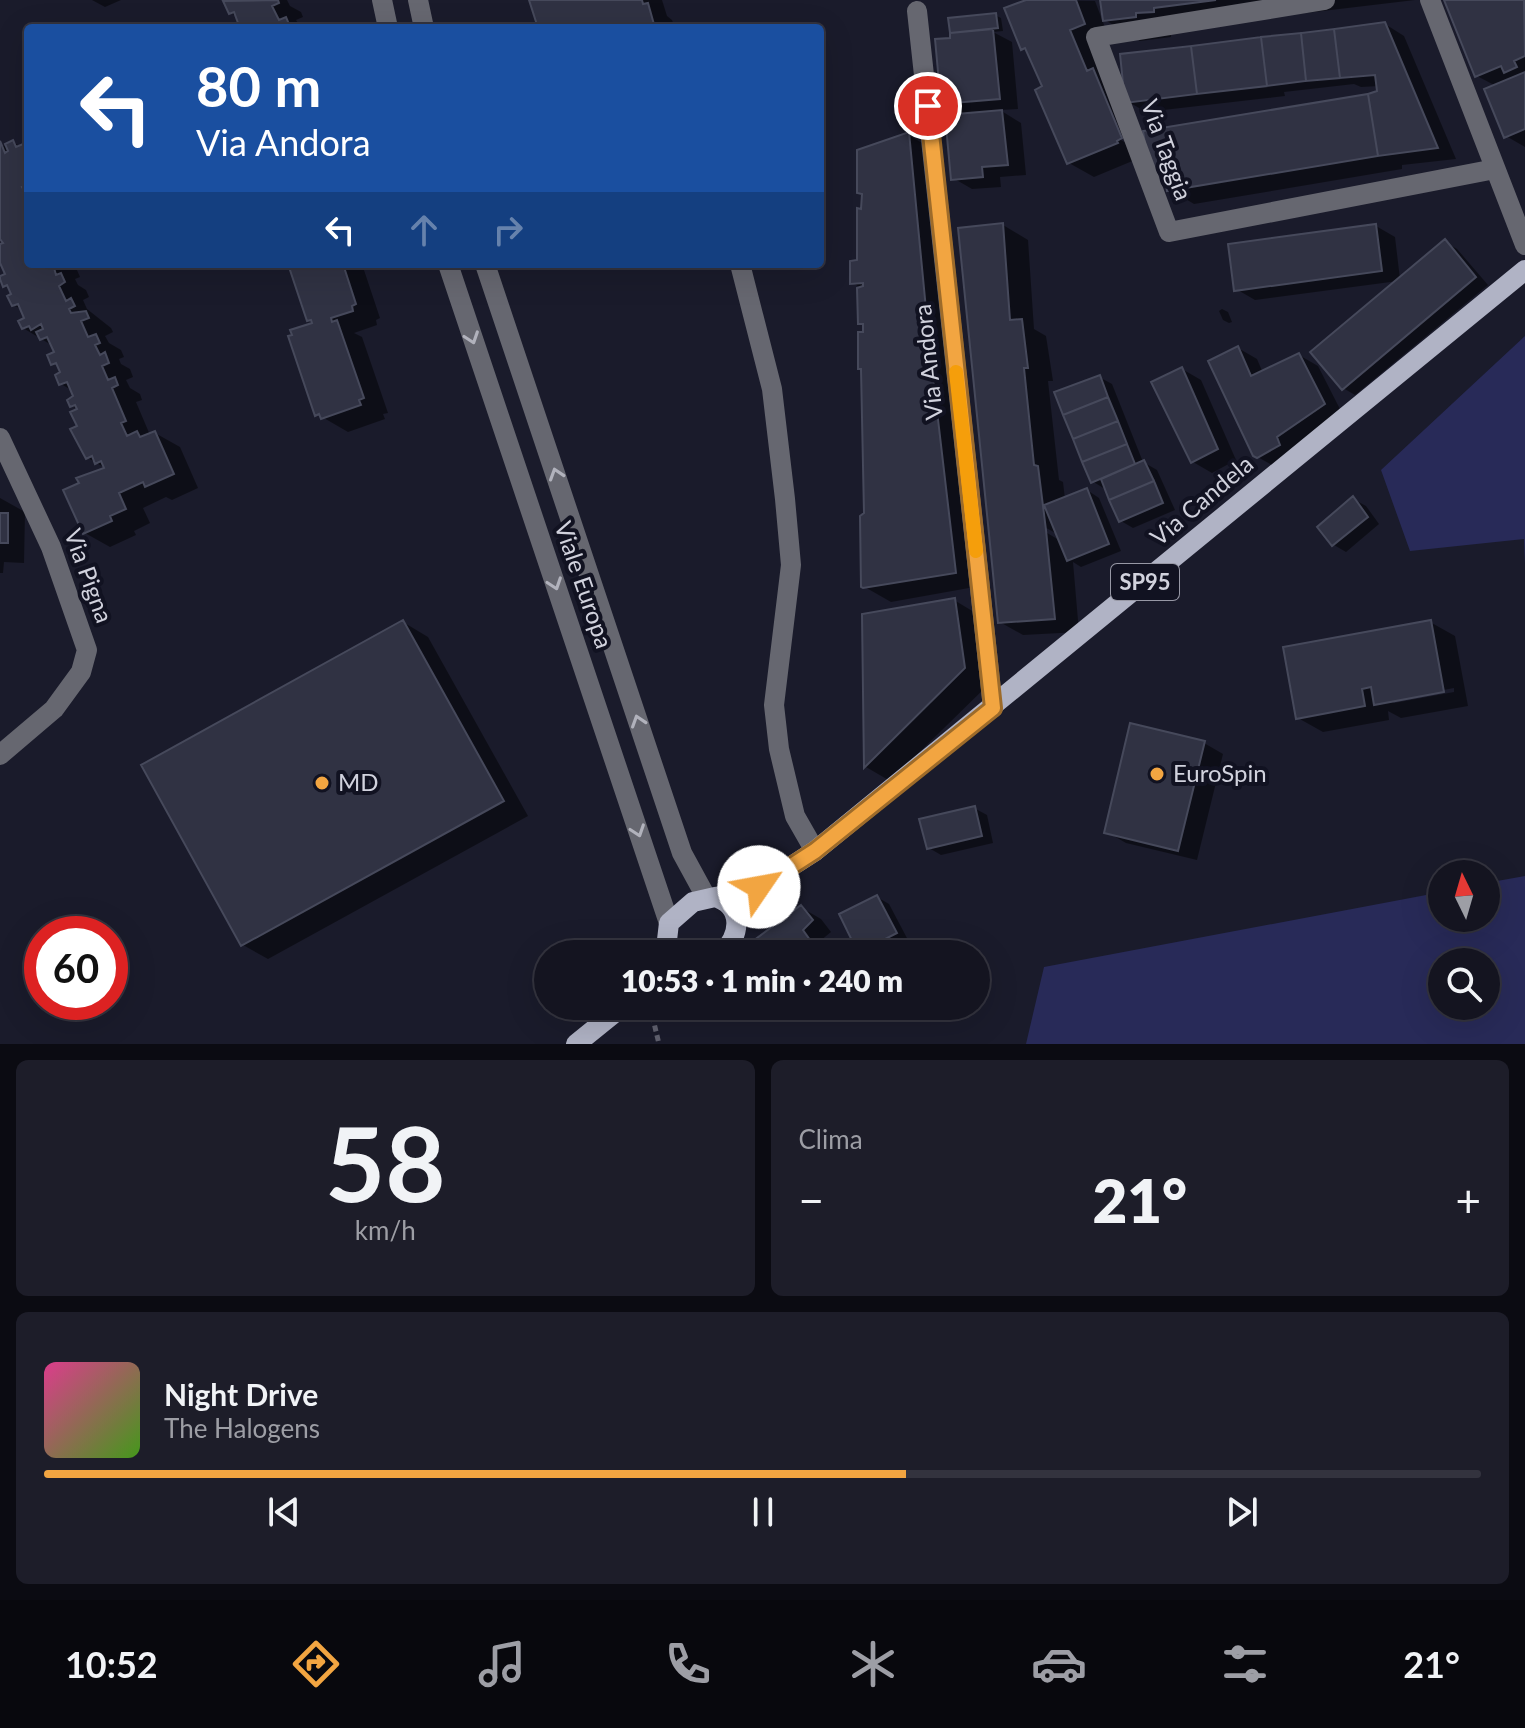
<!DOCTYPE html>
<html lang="it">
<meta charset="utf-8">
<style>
:root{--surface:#141420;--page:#1d1d29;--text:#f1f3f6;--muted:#9d9ea5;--line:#33333e;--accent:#f2a541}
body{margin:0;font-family:Lato,sans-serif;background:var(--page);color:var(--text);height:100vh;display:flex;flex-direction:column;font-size:30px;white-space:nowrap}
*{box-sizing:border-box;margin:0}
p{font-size:26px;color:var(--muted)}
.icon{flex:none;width:44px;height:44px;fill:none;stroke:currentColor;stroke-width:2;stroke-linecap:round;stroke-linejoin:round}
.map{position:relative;height:1044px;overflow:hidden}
.details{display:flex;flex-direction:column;gap:16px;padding:16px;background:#0b0b12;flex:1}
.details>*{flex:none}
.banner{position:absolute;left:24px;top:24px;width:800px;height:244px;border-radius:8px;box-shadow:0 8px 32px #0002,0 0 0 2px var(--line);background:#1a4fa0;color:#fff;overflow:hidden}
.needle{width:52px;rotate:355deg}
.buttons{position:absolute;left:1428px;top:860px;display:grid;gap:16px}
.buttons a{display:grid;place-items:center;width:72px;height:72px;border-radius:50%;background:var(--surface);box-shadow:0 8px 32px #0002,0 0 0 2px var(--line);font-size:40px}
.speed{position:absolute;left:24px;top:916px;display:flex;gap:16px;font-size:40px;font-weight:700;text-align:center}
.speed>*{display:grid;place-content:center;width:104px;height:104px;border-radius:50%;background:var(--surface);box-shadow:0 8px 32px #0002,0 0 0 2px var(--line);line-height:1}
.speed .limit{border:12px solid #d22;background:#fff;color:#111}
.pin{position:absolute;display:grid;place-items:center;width:68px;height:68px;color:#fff;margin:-34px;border:4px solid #fff;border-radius:50%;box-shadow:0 2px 8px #0007}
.me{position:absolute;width:88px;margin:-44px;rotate:57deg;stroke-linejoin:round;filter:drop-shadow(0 0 6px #0008)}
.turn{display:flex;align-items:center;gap:28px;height:168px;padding:0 40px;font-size:36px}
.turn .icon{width:104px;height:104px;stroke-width:2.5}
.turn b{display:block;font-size:56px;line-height:68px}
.lanes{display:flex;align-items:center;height:76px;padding:0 40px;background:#0003;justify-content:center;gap:40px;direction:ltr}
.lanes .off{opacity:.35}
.big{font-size:60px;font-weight:800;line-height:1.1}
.details .card{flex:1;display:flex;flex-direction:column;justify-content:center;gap:12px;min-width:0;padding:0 28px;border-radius:12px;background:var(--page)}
.details .dial{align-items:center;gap:0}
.dial b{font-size:104px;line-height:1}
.song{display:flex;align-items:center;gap:24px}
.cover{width:96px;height:96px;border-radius:12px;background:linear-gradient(135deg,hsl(330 70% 55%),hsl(100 70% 35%))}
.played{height:8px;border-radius:4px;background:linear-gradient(90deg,var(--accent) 60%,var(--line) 60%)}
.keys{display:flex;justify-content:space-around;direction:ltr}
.heat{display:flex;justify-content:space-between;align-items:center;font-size:44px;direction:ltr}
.details .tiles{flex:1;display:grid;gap:16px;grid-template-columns:1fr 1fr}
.card:last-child{grid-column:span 2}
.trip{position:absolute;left:534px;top:940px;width:456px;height:80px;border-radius:40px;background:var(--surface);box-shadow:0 8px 32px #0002,0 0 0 2px var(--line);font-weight:800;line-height:80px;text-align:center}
.dock{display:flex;height:128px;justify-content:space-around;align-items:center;background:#08080d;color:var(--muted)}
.dock .icon{width:56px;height:56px}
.dock .selected{color:var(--accent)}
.dock b{font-size:36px;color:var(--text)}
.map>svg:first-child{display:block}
</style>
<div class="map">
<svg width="1525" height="1044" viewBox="0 0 1525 1044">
<rect width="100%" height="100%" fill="#1a1b2b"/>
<path fill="#282a58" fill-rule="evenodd" d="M1525 336V564L1524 539 1410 551 1381 470Z
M1525 876V1044H1026L1044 967 1442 892V918H1486V883ZM1442 962H1486V1006H1442Z"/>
<path fill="#0007" fill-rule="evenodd" d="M92 0H121L105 7Z
M229 0H287L290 6 301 12 303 17 296 20 301 28H231L241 24 238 17 231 13 226 2Z
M531 0H662L667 16 672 20 675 28H540Z
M1032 0 1095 1 1109 38 1094 44 1144 149 1114 131 1112 135 1144 153 1142 157 1094 177 1069 163 1044 87 1029 52 1023 49Z
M1102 0H1415L1189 27 1171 33V37L1140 41 1105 20Z
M1446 0H1525V147L1506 136 1496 86 1477 76Z
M995 15 1001 18 1003 31 993 32 1012 42 1018 109 1000 110 1021 123 1026 175 1000 177 1001 187 972 189 953 178 964 115 943 103 953 39 951 19Z
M1385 24 1404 36 1456 159 1402 165V169L1194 204 1169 189 1167 177 1151 167 1380 93 1379 86 1361 87 1354 84 1284 92 1285 96 1146 112 1127 101Z
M908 135 933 149 980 586 891 602 863 586 866 514 865 325 860 322 859 287 852 282 859 262 863 211Z
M13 142 21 147 28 144V264H67L77 270 80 277 75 279 78 285 86 290 89 297 83 300 87 309 111 328 113 332 105 336 109 343 121 350 124 357 119 359 121 364 130 369 133 377 126 380 130 388 140 394 142 400 136 402 150 435 155 433 180 447 198 488 172 500 166 497 143 508 150 523 134 531 136 535 110 547 85 533 107 469 88 458 79 427V410L72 406 76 397 73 391 61 384 63 373 60 368 53 363 57 353 53 346 23 328 27 319 23 310 13 305 14 295 11 289 4 285 7 275 0 264V246L5 244 0 241V144L10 149Z
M1003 225 1028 240 1034 329 1046 336 1053 381H1048L1059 480 1063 482 1065 499 1087 490 1099 498 1121 551 1081 567 1073 562 1079 632 1023 635 998 621 960 230ZM1039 524 1059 535V540L1037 527Z
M1376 226 1395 237 1400 279 1445 242 1457 249 1488 285 1355 395 1343 388 1398 281 1255 300 1236 289Z
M290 264H362L380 318 376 320 377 325 354 333 362 337 388 413 383 414 385 419 348 432 317 414 316 323 309 320Z
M1222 309 1228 312 1232 322 1229 323 1223 320 1219 311Z
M1238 348 1257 359 1263 373 1299 355 1318 366 1343 415 1274 466 1254 455Z
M1182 369 1201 380 1236 460 1212 473 1193 462 1154 383Z
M1099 377 1112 384 1143 462 1157 470 1175 510 1133 528 1121 521 1105 489 1092 481Z
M0 498 25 512 24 563 4 562 3 573H0Z
M1353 499 1366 506 1379 524 1346 552 1334 545 1320 527Z
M954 600 979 615 990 683 890 781 866 767 864 616Z
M403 622 428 637 528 816 268 959 243 945Z
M1430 622 1455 636 1468 706 1401 718 1388 711 1389 720 1323 732 1298 718ZM1454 688V692L1394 703 1391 700Z
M1204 743 1223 754 1197 860 1126 843 1107 832Z
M974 808 987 815 993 843 941 855 929 848Z
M877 897 889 904 908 940 881 954H865L860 951Z
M802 908 821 919 831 932 820 941 829 954H759Z"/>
<path fill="#303243" stroke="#46495b" stroke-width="2" d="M278 0 279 3 272 6 279 20 286 17 289 24 282 28H226L238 23 234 12 229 14 223 1Z
M529 0H642L643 4 648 3 655 28H538Z
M1026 0H1076L1085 24 1070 30 1087 71 1093 68 1122 138 1117 141 1118 143 1067 164 1035 90 1042 86 1025 48 1021 50 1004 8Z
M1100 0H1216L1154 8V12L1136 13V17L1103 21Z
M1444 0H1524L1525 56 1514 61 1517 67 1504 73 1501 66 1475 77Z
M996 13 998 28 950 33 948 18Z
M1385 22 1438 148 1378 156 1368 94 1377 91 1375 75 1340 78 1334 29Z
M993 29 1000 99 941 104 935 39 950 38V33Z
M1334 29 1340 78 1306 81 1301 33Z
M1301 33 1306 81 1267 86 1261 37Z
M1261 37 1267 86 1197 94 1191 46Z
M1191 46 1197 94 1125 103 1120 54Z
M1525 72V129L1504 138 1484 89Z
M1368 94 1378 156 1167 191 1163 167 1149 169 1143 131Z
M1002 110 1008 165 982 167 983 177 951 180 945 115Z
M909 132 930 351 956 573 863 588 861 587 860 516 864 513 861 369H858V332H863V324H858L857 288 863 286V283L850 284V261L857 260V208L861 209 862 194 857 193V150Z
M13 140 16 147 28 142V185L22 187 28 197V264H53L56 275 61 273 65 282 59 286 66 301 71 298 75 306 69 309 71 313 86 311 89 318 81 321 88 337 96 334 100 343 95 345 100 355 105 352 109 363 102 366 108 380 115 377 118 385 112 388 126 421 121 423 127 436 137 431 140 437 155 431 174 474 145 487 143 482 119 493 126 509 110 516 112 521 83 534 63 490 79 483 76 478 104 468 101 461 95 464 92 456 86 459 70 429 77 426 70 412 77 409 75 405 70 407 67 400 73 396 67 382 59 385 55 375 60 372 56 363 51 365 47 355 54 352 47 337 40 340 36 332 43 329 41 324 31 330 29 326 22 329 18 321 24 318 18 304 12 306 7 296 11 294 7 285 3 287 0 279V276L5 274 0 263V244L3 243 0 239V141L5 153 8 151 5 144Z
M1003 223 1010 320 1022 319 1028 368H1024L1034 465 1038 466 1046 530 1055 619 998 623 958 228Z
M1376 224 1382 271 1234 291 1228 244Z
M1445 239 1476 277 1342 390 1310 352Z
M288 264H343L356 304 352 306 353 311 331 318 332 322 337 320 364 398 359 400 361 405 321 419 319 414 315 416 288 336 292 335 290 330 312 323 311 320 307 321Z
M1238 346 1251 376 1299 353 1325 404 1277 437 1280 445 1257 458 1253 456 1208 361Z
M1182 367 1218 449 1191 463 1151 382Z
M1100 375 1108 397 1063 415 1054 392Z
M1108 397 1118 421 1073 439 1063 415Z
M1118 421 1127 444 1082 462 1073 439Z
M1127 444 1135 464 1091 483 1082 462Z
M1144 460 1154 481 1109 500 1101 479Z
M1154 481 1163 503 1119 522 1109 500Z
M1087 488 1109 544 1067 561 1044 505Z
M1353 496 1368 517 1332 546 1317 527Z
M0 513H8V543H0Z
M955 598 965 668 864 768 862 614Z
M403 620 504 801 241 946 141 765Z
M1431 620 1444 692 1374 705 1371 687 1362 689 1365 706 1296 719 1283 647Z
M1130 723 1205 741 1178 851 1104 833Z
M975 806 982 836 927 849 919 819Z
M877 895 897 933 858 953 839 914Z
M801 905 813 920 803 930 820 954H757L749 944Z"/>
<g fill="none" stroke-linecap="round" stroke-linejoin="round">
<path stroke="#60616f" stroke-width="5" stroke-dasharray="6 4" stroke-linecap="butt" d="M650 1006 659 1044"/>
<path stroke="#666770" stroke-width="20" d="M382 0 388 28
M418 0 424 28
M1325 0 1096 37 1169 232 1495 169
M1430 0 1525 245
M917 11 993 708
M448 264 669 923
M485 264 682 853 706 897
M740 264 772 389 785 499 791 565 774 705 779 749 795 816 815 851
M0 438 51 547 87 650 81 672 54 709 0 755"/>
<path stroke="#b0b3c5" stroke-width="20" d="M715 897 741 894 759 887 815 851 1525 270
M673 954 667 940 669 923 693 902 715 897C744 906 741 937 721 954
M576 1044 623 1006"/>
</g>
<defs><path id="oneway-chevron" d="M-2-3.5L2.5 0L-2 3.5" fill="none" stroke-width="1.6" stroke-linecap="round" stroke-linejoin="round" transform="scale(2)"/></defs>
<g stroke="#b1b2bc">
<use href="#oneway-chevron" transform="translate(472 338) rotate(71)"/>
<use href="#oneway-chevron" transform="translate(556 474) rotate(-108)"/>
<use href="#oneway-chevron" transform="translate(555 584) rotate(71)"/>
<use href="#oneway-chevron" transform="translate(638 721) rotate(-108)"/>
<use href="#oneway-chevron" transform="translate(638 831) rotate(71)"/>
</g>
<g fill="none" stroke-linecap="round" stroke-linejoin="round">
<g stroke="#9d6b2a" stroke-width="20">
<path id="route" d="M759 887 815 851 993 708 928 106"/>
</g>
<use href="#route" stroke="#f2a541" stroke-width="14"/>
<path stroke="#f59e0b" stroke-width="14" d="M956 372 976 551"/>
</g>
<g fill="#f2a541" stroke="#111221" stroke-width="3">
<circle cx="1157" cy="774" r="8"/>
<circle cx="322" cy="783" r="8"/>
</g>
<g text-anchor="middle" stroke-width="8" stroke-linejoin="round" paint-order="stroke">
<rect fill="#111221" stroke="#9798a5" stroke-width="2" x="1111" y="564" width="68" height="36" rx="6"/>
<g font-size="22" font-weight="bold" fill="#d1d2dd">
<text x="1145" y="590">SP95</text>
</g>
<g font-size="24" fill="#d1d2dd" stroke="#111221">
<text transform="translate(1166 150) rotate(70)" y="8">Via Taggia</text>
<text transform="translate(929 362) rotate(-96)" y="8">Via Andora</text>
<text transform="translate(1202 501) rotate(-40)" y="8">Via Candela</text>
<text transform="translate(88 576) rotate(70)" y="8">Via Pigna</text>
<text transform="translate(583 585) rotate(71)" y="8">Viale Europa</text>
</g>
<g font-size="24" fill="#d1d2dd" stroke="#111221" text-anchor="start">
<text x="1173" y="782">EuroSpin</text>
<text x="338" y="791">MD</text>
</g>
</g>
</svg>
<div class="buttons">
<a><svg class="needle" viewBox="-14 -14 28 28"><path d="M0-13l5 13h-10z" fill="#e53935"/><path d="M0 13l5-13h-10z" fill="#9d9ea5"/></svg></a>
<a><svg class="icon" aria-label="search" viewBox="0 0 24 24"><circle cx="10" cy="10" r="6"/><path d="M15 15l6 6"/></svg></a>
</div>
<div class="speed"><div class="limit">60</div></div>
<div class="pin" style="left:928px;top:106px;background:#d93025"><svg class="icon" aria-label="arrive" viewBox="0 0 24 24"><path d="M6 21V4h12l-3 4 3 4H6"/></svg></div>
<svg class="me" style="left:759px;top:887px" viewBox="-20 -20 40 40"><circle r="19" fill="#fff"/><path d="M0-13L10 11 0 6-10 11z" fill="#f2a541"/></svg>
<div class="trip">10:53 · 1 min · 240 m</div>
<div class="banner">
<div class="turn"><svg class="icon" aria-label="left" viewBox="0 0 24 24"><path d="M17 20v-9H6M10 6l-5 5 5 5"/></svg><div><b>80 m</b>Via Andora</div></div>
<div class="lanes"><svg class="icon" aria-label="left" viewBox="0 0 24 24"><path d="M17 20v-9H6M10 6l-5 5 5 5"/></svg><svg class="icon off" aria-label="ahead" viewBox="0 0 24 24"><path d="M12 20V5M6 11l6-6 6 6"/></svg><svg class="icon off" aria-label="right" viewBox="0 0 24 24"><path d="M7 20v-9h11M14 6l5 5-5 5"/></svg></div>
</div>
</div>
<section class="details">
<div class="tiles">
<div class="card dial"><b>58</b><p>km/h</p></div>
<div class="card"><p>Clima</p>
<div class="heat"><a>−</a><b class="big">21°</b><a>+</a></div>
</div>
<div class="card">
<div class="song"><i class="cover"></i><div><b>Night Drive</b><p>The Halogens</p></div></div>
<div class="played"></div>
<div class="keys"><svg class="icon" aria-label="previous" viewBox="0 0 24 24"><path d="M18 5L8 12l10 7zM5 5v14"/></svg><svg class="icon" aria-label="pause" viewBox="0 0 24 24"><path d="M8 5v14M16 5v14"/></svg><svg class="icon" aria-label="next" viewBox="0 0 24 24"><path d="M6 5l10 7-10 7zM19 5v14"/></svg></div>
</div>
</div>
</section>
<nav class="dock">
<b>10:52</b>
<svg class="icon selected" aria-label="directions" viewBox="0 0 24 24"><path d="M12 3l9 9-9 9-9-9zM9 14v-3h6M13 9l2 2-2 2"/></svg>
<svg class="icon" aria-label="music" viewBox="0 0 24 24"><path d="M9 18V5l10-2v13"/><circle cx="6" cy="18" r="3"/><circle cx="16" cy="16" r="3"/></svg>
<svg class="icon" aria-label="phone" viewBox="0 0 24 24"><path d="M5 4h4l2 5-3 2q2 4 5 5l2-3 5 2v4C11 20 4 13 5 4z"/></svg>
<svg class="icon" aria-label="climate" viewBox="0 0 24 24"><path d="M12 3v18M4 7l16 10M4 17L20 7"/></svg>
<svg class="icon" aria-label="car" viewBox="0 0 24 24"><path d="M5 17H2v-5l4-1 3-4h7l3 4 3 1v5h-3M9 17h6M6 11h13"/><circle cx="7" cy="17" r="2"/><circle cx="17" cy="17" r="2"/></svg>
<svg class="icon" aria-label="filters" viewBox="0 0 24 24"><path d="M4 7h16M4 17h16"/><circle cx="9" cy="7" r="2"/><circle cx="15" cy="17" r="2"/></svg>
<b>21°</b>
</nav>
